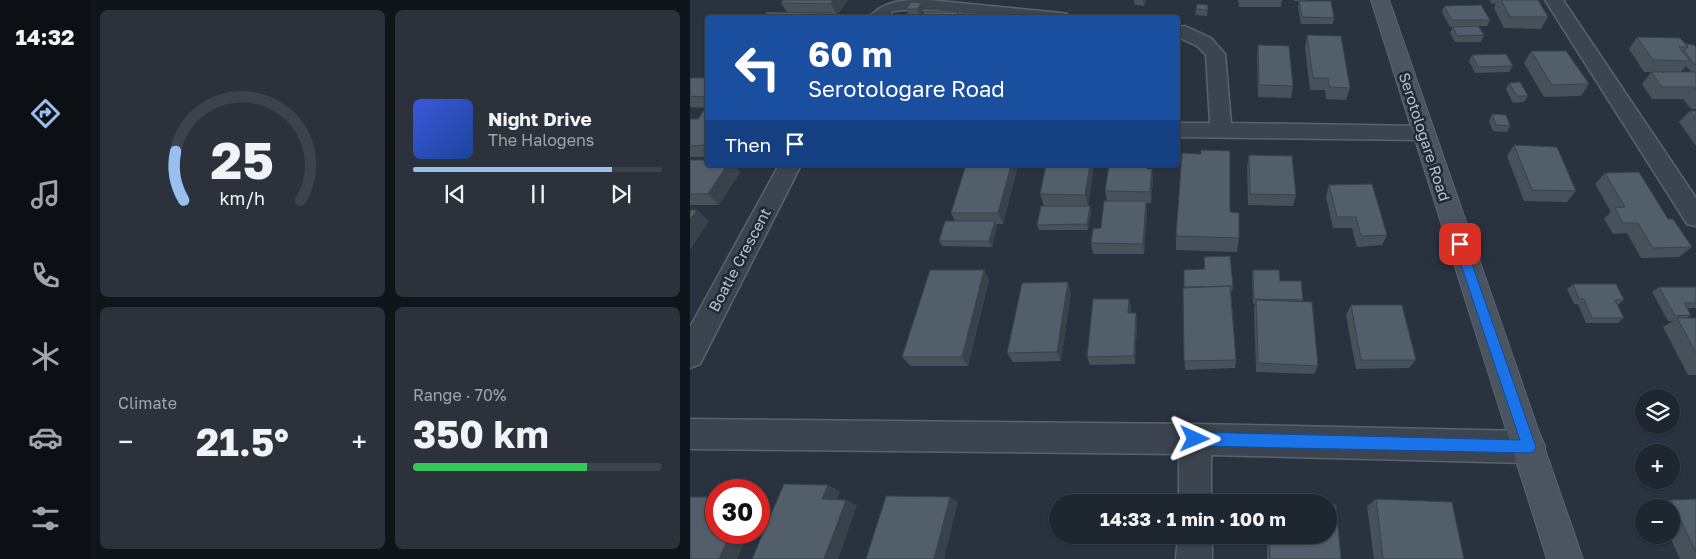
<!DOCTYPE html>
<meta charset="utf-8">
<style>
:root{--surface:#1e262f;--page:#2b323b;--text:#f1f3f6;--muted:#a1a5aa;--line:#3c434b;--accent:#99bfee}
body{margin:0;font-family:"Golos Text",sans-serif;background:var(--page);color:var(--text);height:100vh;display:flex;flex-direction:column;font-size:19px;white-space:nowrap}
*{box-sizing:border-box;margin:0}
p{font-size:16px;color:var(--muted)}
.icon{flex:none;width:28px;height:28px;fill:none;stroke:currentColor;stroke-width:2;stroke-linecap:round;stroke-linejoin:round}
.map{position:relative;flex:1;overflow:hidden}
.drawer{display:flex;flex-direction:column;gap:10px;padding:10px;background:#10151a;width:600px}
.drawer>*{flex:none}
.hud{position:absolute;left:15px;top:15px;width:475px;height:152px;border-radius:5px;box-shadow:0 1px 4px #0004,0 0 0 1px var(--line);background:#1a4fa0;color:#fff;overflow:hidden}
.fabs{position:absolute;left:945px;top:389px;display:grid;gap:10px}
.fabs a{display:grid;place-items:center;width:45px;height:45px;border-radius:50%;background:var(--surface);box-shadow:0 1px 4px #0004,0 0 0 1px var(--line);font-size:25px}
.speed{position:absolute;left:15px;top:479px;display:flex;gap:10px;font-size:25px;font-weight:700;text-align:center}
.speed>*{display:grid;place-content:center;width:65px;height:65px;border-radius:50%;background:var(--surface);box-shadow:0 1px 4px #0004,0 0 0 1px var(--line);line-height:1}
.speed .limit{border:8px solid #d22;background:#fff;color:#111}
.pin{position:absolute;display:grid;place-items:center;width:42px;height:42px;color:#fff;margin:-21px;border-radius:10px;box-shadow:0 2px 8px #0006}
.me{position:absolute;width:55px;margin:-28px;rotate:91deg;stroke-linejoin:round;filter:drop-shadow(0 0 4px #0008)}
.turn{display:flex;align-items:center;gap:18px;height:105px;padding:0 20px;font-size:22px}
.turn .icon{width:65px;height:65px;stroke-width:2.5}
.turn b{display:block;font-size:35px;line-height:42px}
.then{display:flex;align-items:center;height:48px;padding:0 20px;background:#0003;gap:10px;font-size:19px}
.big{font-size:38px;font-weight:700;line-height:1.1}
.drawer .widget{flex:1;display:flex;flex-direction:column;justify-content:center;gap:8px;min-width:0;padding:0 18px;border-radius:8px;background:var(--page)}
.drawer .dial{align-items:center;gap:0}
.dial svg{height:130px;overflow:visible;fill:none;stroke:var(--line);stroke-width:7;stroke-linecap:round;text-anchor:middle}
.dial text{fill:var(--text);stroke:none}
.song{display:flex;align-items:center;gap:15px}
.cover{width:60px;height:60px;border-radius:8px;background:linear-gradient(135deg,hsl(230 70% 55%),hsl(220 70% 35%))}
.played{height:5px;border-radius:2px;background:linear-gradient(90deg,var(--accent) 80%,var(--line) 80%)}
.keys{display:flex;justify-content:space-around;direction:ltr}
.heat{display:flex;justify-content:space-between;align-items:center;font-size:28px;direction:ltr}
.charge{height:8px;border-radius:4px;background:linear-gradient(90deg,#34c759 70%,var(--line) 0)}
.drawer .tiles{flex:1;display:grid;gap:10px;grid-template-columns:repeat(2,1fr)}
.trip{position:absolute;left:359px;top:494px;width:288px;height:50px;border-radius:25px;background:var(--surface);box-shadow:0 1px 4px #0004,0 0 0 1px var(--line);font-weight:700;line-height:50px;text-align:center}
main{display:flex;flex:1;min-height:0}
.menu{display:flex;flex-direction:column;width:90px;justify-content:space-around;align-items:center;background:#0c0f13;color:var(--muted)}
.menu .icon{width:35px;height:35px}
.menu .selected{color:var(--accent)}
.menu b{font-size:22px;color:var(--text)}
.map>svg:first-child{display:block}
</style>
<main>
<nav class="menu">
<b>14:32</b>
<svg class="icon selected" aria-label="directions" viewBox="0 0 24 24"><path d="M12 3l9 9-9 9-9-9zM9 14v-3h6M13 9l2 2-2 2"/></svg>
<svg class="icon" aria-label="music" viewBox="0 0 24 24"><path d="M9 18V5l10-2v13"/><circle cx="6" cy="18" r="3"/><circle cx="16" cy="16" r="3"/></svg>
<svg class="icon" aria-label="phone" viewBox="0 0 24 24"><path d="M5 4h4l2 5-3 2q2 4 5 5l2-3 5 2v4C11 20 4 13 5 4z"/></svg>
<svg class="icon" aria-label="climate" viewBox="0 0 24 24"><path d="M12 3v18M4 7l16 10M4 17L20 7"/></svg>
<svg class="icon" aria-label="car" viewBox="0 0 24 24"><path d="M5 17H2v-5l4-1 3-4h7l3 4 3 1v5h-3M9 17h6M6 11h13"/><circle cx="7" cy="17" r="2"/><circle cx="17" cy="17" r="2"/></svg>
<svg class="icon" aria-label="filters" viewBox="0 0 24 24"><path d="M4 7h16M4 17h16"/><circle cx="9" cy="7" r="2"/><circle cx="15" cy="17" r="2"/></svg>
</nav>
<section class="drawer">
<div class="tiles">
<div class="widget dial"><svg viewBox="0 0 100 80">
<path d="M14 69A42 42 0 1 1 86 69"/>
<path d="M14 69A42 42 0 0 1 9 39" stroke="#99bfee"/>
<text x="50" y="56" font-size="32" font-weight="700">25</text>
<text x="50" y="72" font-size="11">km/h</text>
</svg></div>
<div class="widget">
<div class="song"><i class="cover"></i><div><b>Night Drive</b><p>The Halogens</p></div></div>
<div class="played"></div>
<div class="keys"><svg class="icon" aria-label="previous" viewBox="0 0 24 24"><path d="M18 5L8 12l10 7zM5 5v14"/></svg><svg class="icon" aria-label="pause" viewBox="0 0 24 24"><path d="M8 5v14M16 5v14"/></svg><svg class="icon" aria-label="next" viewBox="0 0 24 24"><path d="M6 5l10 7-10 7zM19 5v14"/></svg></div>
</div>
<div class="widget"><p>Climate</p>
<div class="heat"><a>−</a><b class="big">21.5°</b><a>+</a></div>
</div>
<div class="widget"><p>Range · 70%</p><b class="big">350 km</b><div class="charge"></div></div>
</div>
</section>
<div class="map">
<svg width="1006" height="559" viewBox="0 0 1006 559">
<rect width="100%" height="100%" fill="#28333f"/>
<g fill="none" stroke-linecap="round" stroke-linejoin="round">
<g stroke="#5a636c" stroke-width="3">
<path id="street" d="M239 0 371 13 377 14 380 18C359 18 338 19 318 17 280 14 241 7 203 11L197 18H178C195 0 212 0 239 0Z
M855 0H873L1006 198V226L997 224Z
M495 26 521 38 535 54 541 123 732 126 740 128 743 133 740 138 732 140 488 137V123H520L516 55 507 46 488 37V27Z
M89 165H111L10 364 0 368V327Z
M0 419 505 424 839 431 850 436 855 447 850 458 839 463 521 455V502H489V454L0 449Z
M488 535H522V559H486Z"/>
</g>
<g stroke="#5a636c" stroke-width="2">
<path id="secondary" d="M681 0H699L893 559H857Z"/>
</g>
<use href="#street" fill="#3c454f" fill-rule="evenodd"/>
<use href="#secondary" fill="#4b5561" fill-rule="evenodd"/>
</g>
<path fill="#47515a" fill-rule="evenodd" d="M93 0H158L147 15H143L144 18 97 12 91 3Z
M444 0H456V1L454 6 445 5Z
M548 0H592L591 7H549Z
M604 0H617V1L644 18 643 24H611L608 7 609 1H604Z
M799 0H848L858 17 851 29 814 28 804 8 806 3 802 4Z
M232 3 234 9 230 16 219 15 216 9Z
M518 5 517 16 505 15 506 9Z
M754 6 800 20 797 26H788L794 35 791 42H765L760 33 763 27H760L752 12Z
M617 35 660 88 656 100 636 99 635 90H620L615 47Z
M947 37 996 44 1006 47V109H1001L993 99H962L952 84 961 72H954L939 49ZM996 66 1001 72H991Z
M568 45 603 86 601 98 568 97 567 57Z
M841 51 899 84 891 96 854 97 834 63Z
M782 55 823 66 819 72 785 73 779 61Z
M18 78V108L0 107V79Z
M819 83 838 96 834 102 823 103 816 89Z
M18 110V157H0V119H8Z
M1000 111H1006V146L989 122Z
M802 114 820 126 817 132 803 131 799 121Z
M824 145 886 191 877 202 834 201 817 156Z
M559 155 606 195 603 206 558 205 557 166Z
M0 160 18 165H44L50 172 29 205H0Z
M276 165H328L313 224H306L307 227 302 247 252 246 249 241 265 221 261 213Z
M404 165 398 206H354L350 194Z
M459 169 463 180 461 203H456L457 212 454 254H403L401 243 411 228 417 201 415 191Z
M915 173 978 219 1002 247 989 257 951 258 937 233 923 234 914 219 921 212 905 184Z
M639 185 697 235 692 245 667 247 662 228H643L636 197Z
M400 206 401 212 398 230H349L347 225Z
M540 212 549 238 547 252 486 250V236Z
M514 257 543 286 542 291H541L546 360 545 368 495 370 493 288H494L514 269Z
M294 270 299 280 278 366H221L212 357Z
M563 270 590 281 613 300 612 301 628 366 624 374 566 372 564 309 565 304H563L562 275Z
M883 284 934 300 928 305 934 318 928 323H896L888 304H884L877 289Z
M969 287H1006V308H996L1001 315 997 318H1006V375H998L973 327 983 321H978L962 292Z
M381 292 371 361 323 362 317 353Z
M439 299 441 308 440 313H446L447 322 445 364 400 365 397 357Z
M661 305 726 360 719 368 666 369 656 315Z
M686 499 774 559H684L677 506Z
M1006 499V559H990L979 535H981V508H966L965 505 981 500Z
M577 535H638L651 559H577Z"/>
<path fill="#39424a" d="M143 0H158L147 15 141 4Z
M453 0H456L454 6Z
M232 3 234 9 230 16 227 9Z
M268 12 270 18H266Z
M141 13 144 18H138Z
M37 165H44L50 172 29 205 18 194Z
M321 165H328L313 224 308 213Z
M400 165H404L398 206 395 195Z
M462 169 463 180 461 203 460 192Z
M456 201 457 212 454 254 453 244Z
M400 206 401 212 398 230 397 224Z
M7 210 19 221 0 250V220Z
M305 221 307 227 302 247 299 241Z
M294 270 299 280 278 366 272 357Z
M378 282 381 292 371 361 367 352Z
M439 299 441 308 440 322 438 313Z
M446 313 447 322 445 364 444 356Z
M138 485 150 491 145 504 132 499Z
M260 497 268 502 254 559H244Z
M156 500 167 505 148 559H134Z
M69 502 71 503 69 509Z
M41 532H59L47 559H29Z"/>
<path fill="#525e69" stroke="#39424a" d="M93 0H143L141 4 91 3Z
M811 0H848L858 17H820Z
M609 1H641L644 18 612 17Z
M221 2 232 3 227 9H216Z
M507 4 518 5 517 10 506 9Z
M791 5 800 20H762L754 6Z
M77 12 141 13 138 18H73Z
M234 12H268L266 18H232Z
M272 13H288L286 18H270Z
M347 14 346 18H300L301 15Z
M788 26 794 35 767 36 763 27Z
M617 35 651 36 660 88 639 87 638 78H623Z
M947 37 990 38 998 47H989L1000 61 963 60Z
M996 44 1004 45 1006 47V66L994 51 998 47Z
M568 45 599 46 603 86 569 85Z
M841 51H876L899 84 862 85Z
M816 54 823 66 788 67 782 55Z
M961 72H1006V90L1004 87H972Z
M1 78H18V97L0 96V79Z
M830 82 838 96H827L819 83Z
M14 110H18V145L0 146V119H8Z
M1000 111H1006V119Z
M802 114 816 115 820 126 806 125Z
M824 145 867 147 886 191 842 190Z
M511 150 540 151V212L549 213V238L486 236 492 153 511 154Z
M559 155 602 156 606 195 560 194Z
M0 160H18V165H37L18 194H0Z
M276 165H321L308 213H261Z
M356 165H400L395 195 350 194Z
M419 165H457V169H462L460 192 415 191Z
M949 172 978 219H983L1002 247 963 248 948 223H933L925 208 935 207 915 173Z
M682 184 697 235 671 236 666 217H647L639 185Z
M414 201H456L453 244 401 243 403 229 411 228Z
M351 206H400L397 224 347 225Z
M0 210H7L0 220Z
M255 221H305L299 241H249Z
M540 256 543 286 494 287V270L515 269 514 257Z
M240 270H294L272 357H212Z
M563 270H589L590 281H611L613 300 564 299Z
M378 282 367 352 317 353 332 283Z
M883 284H926L934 300H925L934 318H902L894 299H889Z
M540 286 546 360 494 361 493 288Z
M969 287H1006V303H994L1001 315 985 316Z
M403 299H439L438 313H446L444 356 397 357Z
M566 300 622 302 628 366 568 363Z
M661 305H712L726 360H671Z
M987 318H1006V353Z
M94 484 138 485 132 499 156 500 134 559H62Z
M196 496 260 497 244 559H176Z
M0 497H26V532H41L29 559H0Z
M686 499 762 502 774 559H693Z
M1006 499V552L981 500Z
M638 505H646L651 559H580L579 535H638Z"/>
<path fill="#1a73e8" stroke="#114b97" d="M770 240 775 244 846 447 844 451 839 453 505 446 500 444 498 439 500 434 505 432 830 440 764 244Z"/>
<g text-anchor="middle" stroke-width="5" stroke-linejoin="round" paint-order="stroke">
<g font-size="15" fill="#b9c0c9" stroke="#212a34">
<text transform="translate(734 137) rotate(72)" y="5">Serotologare Road</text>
<text transform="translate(50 260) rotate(-62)" y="5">Boatle Crescent</text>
</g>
</g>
</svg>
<div class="fabs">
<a><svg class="icon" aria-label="layers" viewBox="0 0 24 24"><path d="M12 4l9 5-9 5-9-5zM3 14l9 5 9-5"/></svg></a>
<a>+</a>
<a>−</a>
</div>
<div class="speed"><div class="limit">30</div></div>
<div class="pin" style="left:770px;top:244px;background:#d93025"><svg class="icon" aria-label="arrive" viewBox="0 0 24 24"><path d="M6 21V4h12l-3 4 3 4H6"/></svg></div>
<svg class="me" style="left:505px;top:439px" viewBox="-20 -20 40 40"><path d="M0-17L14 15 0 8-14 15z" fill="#1a73e8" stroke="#fff" stroke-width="4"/></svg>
<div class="trip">14:33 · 1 min · 100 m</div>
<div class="hud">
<div class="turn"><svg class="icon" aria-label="left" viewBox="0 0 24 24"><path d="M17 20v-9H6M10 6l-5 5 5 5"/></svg><div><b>60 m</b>Serotologare Road</div></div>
<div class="then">Then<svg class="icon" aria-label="arrive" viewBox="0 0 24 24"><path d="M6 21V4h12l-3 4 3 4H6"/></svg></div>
</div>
</div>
</main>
